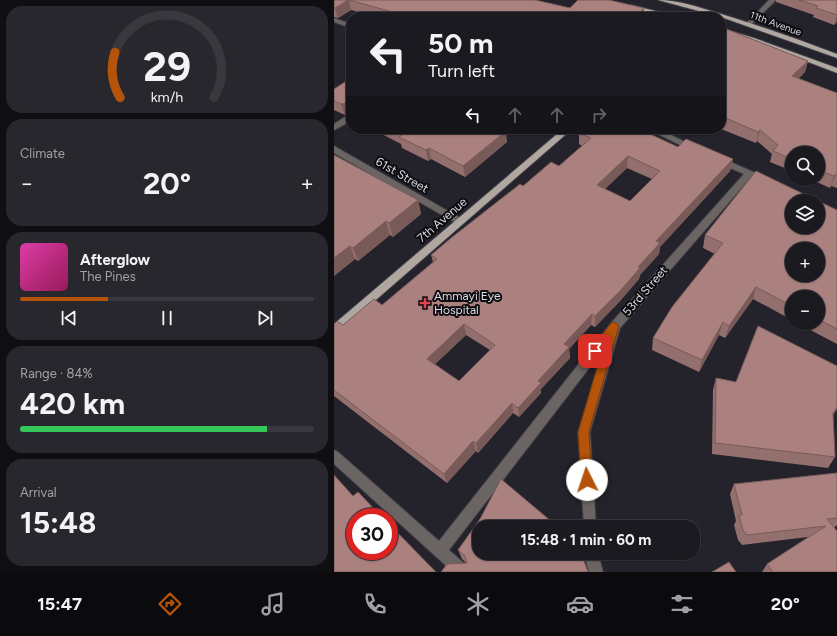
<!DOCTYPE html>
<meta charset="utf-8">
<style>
:root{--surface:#1b1a20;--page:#28272d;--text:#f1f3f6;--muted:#a0a1a5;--line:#39383e;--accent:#b45309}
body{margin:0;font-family:Figtree,sans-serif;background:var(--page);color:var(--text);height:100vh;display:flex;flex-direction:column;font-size:15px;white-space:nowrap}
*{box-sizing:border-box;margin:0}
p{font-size:13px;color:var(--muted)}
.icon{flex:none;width:22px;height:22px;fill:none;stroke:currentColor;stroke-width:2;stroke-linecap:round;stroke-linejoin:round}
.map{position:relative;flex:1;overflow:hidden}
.drawer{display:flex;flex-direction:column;gap:6px;padding:6px;background:#0f0e12;width:334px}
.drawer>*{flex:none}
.banner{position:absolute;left:12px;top:12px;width:380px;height:122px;border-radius:16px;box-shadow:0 1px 3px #0004,0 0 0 1px var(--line);background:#1b1a20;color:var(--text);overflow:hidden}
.controls{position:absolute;left:451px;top:146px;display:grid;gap:8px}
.controls a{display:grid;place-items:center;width:40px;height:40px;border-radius:50%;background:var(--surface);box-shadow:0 1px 3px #0004,0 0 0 1px var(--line);font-size:20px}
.speed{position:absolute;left:12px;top:508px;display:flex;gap:8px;font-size:20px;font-weight:700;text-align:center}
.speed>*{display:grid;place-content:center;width:52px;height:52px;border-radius:50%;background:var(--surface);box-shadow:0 1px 3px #0004,0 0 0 1px var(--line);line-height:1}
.speed .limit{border:6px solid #d22;background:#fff;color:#111}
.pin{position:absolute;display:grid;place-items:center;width:34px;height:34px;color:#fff;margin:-17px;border-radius:8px;box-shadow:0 2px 6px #0006}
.me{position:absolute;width:44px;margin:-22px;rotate:356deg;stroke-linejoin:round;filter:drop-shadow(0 0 3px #0008)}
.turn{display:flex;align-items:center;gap:14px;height:84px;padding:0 16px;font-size:18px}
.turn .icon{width:52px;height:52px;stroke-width:2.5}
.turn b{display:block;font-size:28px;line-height:34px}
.lanes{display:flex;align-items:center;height:38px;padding:0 16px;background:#0003;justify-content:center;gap:20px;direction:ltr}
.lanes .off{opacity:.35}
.big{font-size:30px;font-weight:700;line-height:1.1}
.drawer .tile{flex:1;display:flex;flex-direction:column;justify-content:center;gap:6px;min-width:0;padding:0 14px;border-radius:16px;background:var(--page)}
.drawer .dial{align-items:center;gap:0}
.dial svg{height:104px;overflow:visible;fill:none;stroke:var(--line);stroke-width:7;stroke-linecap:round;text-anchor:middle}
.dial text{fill:var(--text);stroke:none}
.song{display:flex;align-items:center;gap:12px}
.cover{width:48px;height:48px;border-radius:6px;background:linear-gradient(135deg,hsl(320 70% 55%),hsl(330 70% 35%))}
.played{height:4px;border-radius:2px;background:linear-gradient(90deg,var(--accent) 30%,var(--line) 30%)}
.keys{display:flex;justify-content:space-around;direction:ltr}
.heat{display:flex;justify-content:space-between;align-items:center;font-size:22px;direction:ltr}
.charge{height:6px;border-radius:3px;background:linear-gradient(90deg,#34c759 84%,var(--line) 0)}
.trip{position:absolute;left:138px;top:520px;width:228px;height:40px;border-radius:16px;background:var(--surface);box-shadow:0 1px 3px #0004,0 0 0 1px var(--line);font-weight:700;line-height:40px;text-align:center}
.tabs{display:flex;height:64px;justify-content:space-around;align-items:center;background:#0b0a0d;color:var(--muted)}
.tabs .icon{width:28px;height:28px}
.tabs .active{color:var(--accent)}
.tabs b{font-size:18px;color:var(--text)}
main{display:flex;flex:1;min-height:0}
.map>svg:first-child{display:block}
</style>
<main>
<section class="drawer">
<div class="tile dial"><svg viewBox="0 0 100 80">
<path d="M14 69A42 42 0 1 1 86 69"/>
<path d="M14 69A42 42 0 0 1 10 34" stroke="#b45309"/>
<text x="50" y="56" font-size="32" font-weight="700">29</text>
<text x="50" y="72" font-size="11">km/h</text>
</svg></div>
<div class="tile"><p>Climate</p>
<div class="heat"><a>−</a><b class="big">20°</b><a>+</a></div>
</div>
<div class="tile">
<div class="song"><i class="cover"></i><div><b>Afterglow</b><p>The Pines</p></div></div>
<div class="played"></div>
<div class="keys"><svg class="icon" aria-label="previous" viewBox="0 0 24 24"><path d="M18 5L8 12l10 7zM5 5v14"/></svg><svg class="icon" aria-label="pause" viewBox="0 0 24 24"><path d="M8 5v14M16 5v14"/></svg><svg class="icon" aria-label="next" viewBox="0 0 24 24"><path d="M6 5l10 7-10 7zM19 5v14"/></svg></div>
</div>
<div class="tile"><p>Range · 84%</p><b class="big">420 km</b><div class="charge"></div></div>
<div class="tile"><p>Arrival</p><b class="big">15:48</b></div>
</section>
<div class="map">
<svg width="503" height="572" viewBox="0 0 503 572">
<rect width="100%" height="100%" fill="#24222b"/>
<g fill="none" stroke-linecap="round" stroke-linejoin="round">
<g stroke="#3e3c45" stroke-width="2">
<path id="minor" d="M435 0H442L417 25H413V23Z
M0 18 17 24V28L0 22Z
M14 115H17V121L0 130V124Z
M314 129H325L363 148 359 151 356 150Z
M0 146 128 219 130 221 128 223H122L0 153Z
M385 157 424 174 425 176 421 179 417 177 286 328 256 432 262 527H250L244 432 269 350 115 550 134 567 136 572H119L0 464V450L4 452 105 541 277 323 410 174 382 162 381 160Z
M250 553H264L269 572H255Z"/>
</g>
<g stroke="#3e3c45" stroke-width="2">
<path id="major" d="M324 0C344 0 364 7 384 13 424 25 463 39 503 54V58L387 17Z
M297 5 342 16 343 17H331L295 8 294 7Z
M387 28 420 38 503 68V73L416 40 387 32Z
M229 129H238L4 333 0 334V324Z"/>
</g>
<use href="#minor" fill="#6a6562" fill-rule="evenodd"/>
<use href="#major" fill="#b1a7a1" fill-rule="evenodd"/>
</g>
<path fill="#936f6d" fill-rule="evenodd" d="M0 0H201L236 8 309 17H43L17 10 4 18 0 17Z
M442 0H503V22L500 25 479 17 480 15 442 2Z
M387 27 474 61 471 72 464 79 503 93V188L497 186 496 188 476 179H484V153H458V171L436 162 438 154 423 141 422 143 387 129Z
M17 82V114L11 115 0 110V89Z
M38 129H168L173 142 131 177 97 159 94 161 68 148 67 144Z
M314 131 312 133 344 147 399 159 396 171 326 247 325 254 306 275 305 279 286 301 261 327 257 325 235 349 236 358 207 389V393L185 417 179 413 144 453 142 451 113 483 0 396V324L9 325 48 305 99 262 97 255 189 186 225 166 248 146 245 144V133ZM293 168 318 179 296 201 271 189ZM132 335 156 350 125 381 101 364Z
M0 155 84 200 87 214 59 237 56 235 24 261 21 259 0 276Z
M503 210V344L463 323H484V297H458V320L419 299 391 338 385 335 365 372 318 350 319 338 381 254 369 248 371 235Z
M503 366V409L499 415 501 457 494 468 378 454 379 390 382 378 402 382Z
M503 473V525L500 528 503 572H428L433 564 474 537 408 545 404 540 400 525 402 521 396 494 400 484Z
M124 550 254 572 132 563 128 559Z"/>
<path fill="#785a59" d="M15 0 17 10 4 18 1 8Z
M310 8 309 17H302Z
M503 15V22L500 25Z
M474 61 471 72 455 88 458 76Z
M15 103V108L17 114 11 115 7 104Z
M305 129H315L314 131 304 141Z
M426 130 423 141 422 143 424 132Z
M172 131 173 142 131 177 129 166Z
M95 148 97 159 94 161 92 150Z
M294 156 293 168 263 196V185Z
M399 159 396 171 326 247 325 254 306 275 305 279 286 301 261 327V316L304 267 322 241Z
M502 174 497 186 496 188 500 176Z
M84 200 87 214 59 237 55 223Z
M52 221 56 235 24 261 19 248Z
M16 246 21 259 0 276V258Z
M422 287 419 299 391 338 395 326Z
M258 314 257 325 235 349 236 358 207 389V393L185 417 184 408 204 381 230 344Z
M389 322 385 335 365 372 368 360Z
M130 324 132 335 96 369 93 359Z
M178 403 179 413 144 453 142 443Z
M139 441 142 451 113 483 110 474Z"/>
<path fill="#ab817f" stroke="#785a59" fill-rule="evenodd" d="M0 0H14L1 8H0Z
M15 0H201L236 8 244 0H275L310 8 302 17H77Z
M465 0H503V15L482 8 484 6Z
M387 27 474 61 458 76 503 93V175L502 174 500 176 484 170V153H458V159L439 151 444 145 426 130 424 132 387 116Z
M14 80 17 82V109L15 108V103L7 104 0 101V89Z
M56 129H168L172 131 129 166 95 148 92 150 65 137 68 135Z
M250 129H305L344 147 352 139 399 159 322 241 326 243 304 267 306 268 287 290 261 316 258 314 230 344 235 347 204 381 207 383 184 408 178 403 142 443 139 441 110 474 0 390V324L3 321 9 325 40 299 48 305 103 259 97 255 117 238 186 184 189 186 217 162 225 166 257 138 245 133ZM294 156 326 171 296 201 263 185ZM130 324 161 345 125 381 93 359Z
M0 155 84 200 55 223 52 221 19 248 16 246 0 258Z
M422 171 484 201H458V227H484V201L503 210V329L484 319V297H458V306L422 287 395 326 389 322 368 360 319 338 338 307 389 243 371 235ZM458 249H484V275H458Z
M424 326 503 366V407L499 413 501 457 381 443 382 378 402 382Z
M503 473V518L493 519 503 531V572H439L433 564 492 526 413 535 409 530 405 515H408L400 484Z
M0 475 19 496 24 492 48 517H21V551H55V524L102 572H0Z
M167 479 224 527H145V553H247L254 572H107L113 564 133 563 131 556 124 550 146 519Z
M395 562 402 572H378Z"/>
<path fill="#b45309" stroke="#753606" d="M280 322 285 326 255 432 258 480 257 483 253 485 249 483 247 480 244 432 269 348 265 354 261 355 256 351 277 323Z"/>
<path fill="#e0444e" stroke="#0d0c10" stroke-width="1.5" d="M89 297h4v4h4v4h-4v4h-4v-4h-4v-4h4z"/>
<g text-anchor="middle" stroke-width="4" stroke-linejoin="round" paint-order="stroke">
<g font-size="10" fill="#dddce2" stroke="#0d0c10">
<text transform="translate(442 23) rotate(20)" y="4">11th Avenue</text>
</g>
<g font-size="12" fill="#dddce2" stroke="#0d0c10">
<text transform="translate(68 175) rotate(30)" y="4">61st Street</text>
<text transform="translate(108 220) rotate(-41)" y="4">7th Avenue</text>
<text transform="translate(311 291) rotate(-49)" y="4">53rd Street</text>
</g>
<g font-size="12" fill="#dddce2" stroke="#0d0c10" text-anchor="start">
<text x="100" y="300">Ammayi Eye<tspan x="100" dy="14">Hospital</tspan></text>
</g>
</g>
</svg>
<div class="controls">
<a><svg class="icon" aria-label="search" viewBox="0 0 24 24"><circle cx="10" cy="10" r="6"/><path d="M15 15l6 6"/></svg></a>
<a><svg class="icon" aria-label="layers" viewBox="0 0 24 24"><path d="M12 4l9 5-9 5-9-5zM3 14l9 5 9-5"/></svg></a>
<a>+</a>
<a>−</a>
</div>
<div class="speed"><div class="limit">30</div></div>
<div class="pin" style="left:261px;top:351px;background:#d93025"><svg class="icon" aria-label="arrive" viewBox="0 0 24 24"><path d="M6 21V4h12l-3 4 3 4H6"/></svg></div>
<svg class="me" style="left:253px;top:480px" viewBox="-20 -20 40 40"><circle r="19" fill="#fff"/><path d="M0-13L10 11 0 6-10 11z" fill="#b45309"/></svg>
<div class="trip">15:48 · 1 min · 60 m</div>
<div class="banner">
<div class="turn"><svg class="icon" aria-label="left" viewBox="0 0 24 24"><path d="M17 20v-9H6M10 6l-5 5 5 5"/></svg><div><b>50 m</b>Turn left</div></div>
<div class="lanes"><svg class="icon" aria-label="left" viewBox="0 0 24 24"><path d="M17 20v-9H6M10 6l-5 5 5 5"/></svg><svg class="icon off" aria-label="ahead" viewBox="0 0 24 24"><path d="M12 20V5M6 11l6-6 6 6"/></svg><svg class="icon off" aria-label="ahead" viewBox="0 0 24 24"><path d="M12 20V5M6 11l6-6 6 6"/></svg><svg class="icon off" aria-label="right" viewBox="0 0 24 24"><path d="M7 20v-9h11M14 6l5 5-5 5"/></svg></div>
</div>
</div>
</main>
<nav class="tabs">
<b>15:47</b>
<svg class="icon active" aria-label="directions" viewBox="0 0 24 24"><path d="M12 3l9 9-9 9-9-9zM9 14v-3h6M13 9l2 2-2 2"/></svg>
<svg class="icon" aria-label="music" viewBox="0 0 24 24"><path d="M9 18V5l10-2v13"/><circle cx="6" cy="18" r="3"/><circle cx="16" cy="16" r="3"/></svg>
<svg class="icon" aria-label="phone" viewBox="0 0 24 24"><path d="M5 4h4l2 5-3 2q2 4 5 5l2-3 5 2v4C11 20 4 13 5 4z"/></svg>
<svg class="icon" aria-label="climate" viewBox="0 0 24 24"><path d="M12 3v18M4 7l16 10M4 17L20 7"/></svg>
<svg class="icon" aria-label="car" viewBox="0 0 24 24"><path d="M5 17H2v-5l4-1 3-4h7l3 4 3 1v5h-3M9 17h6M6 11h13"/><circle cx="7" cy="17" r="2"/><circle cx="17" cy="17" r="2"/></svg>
<svg class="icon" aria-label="filters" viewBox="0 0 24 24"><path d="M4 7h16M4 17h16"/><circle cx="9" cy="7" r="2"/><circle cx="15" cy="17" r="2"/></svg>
<b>20°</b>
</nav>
